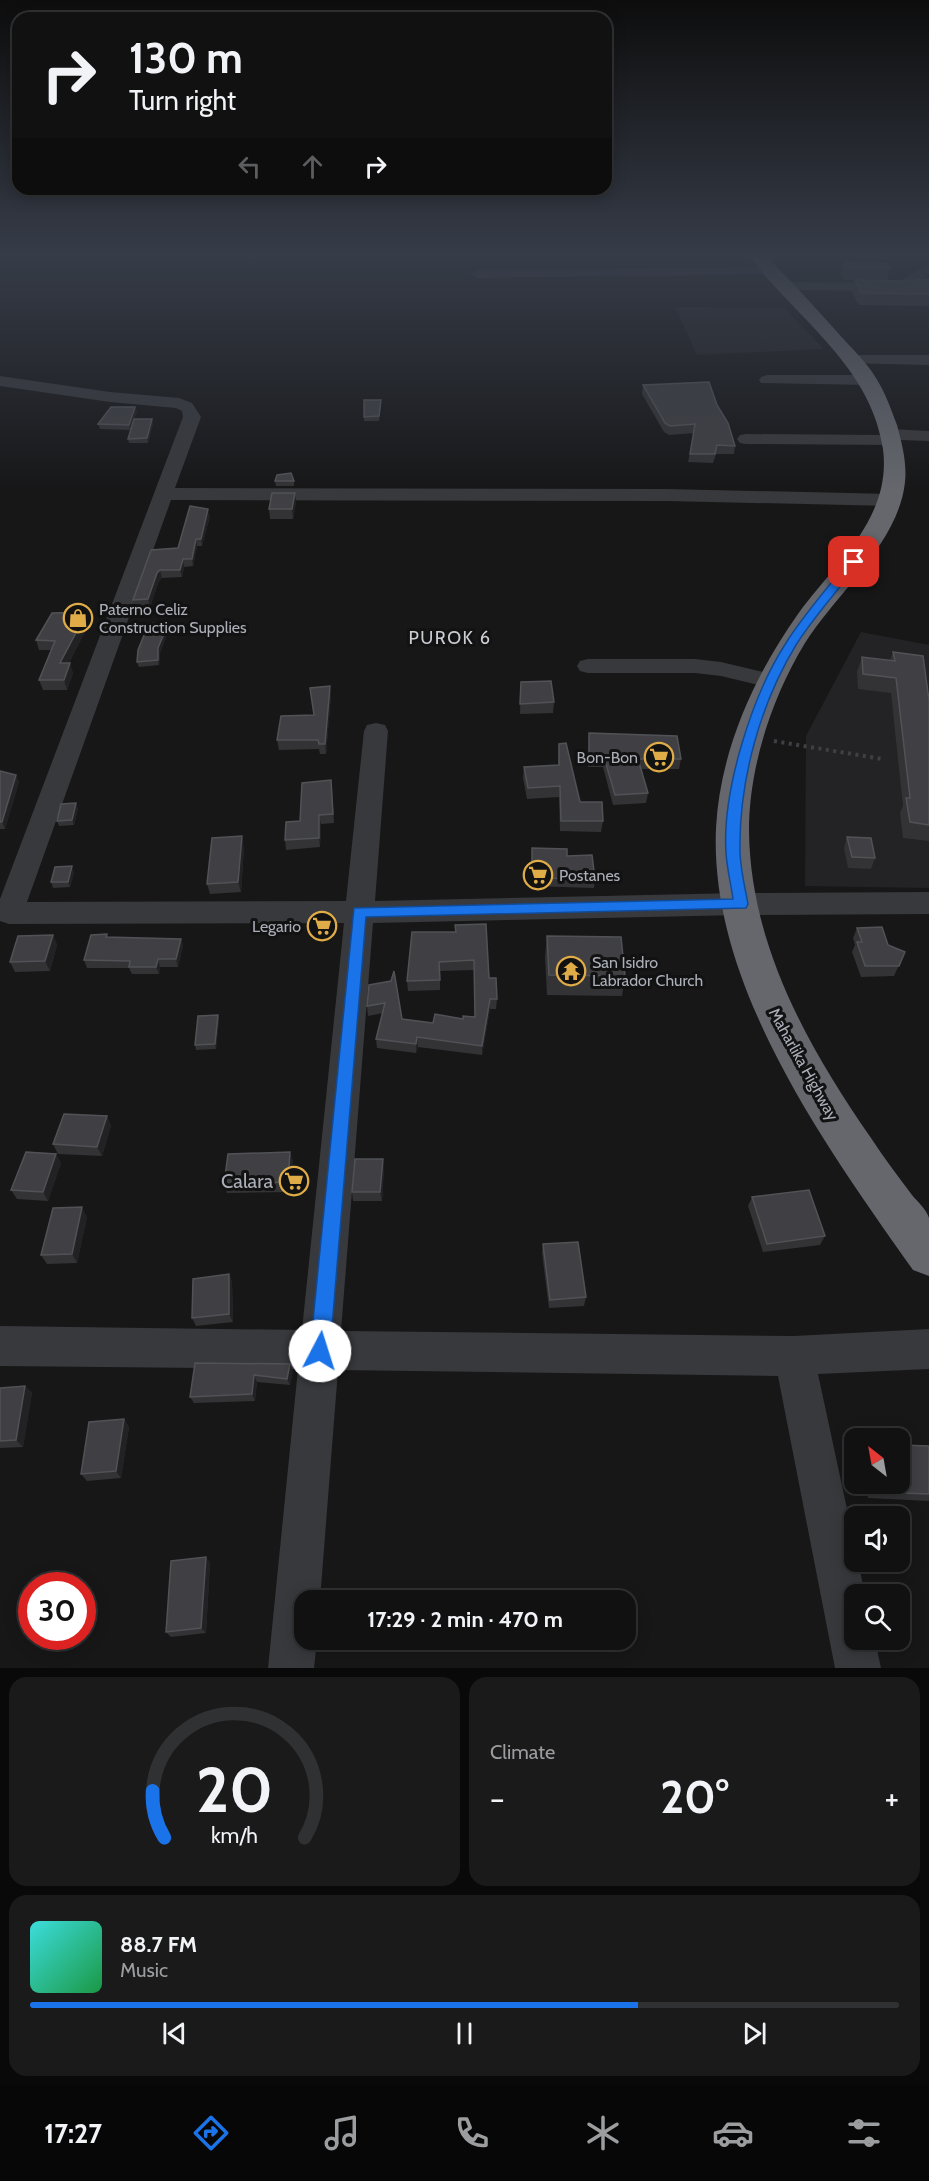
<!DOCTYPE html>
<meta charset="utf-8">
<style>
:root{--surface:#111112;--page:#1a1a1b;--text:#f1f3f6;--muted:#9c9d9f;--line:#303132;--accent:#1a73e8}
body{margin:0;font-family:Cabin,sans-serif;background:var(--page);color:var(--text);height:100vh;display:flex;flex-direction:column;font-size:22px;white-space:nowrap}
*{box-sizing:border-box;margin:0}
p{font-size:20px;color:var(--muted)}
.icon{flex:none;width:33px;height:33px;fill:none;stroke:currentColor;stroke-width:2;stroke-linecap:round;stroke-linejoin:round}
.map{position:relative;height:1668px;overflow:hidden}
.details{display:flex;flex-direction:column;gap:9px;padding:9px;background:#09090a;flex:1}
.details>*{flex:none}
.banner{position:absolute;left:12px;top:12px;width:600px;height:183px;border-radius:18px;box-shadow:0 3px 15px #0003,0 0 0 2px var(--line);background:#111112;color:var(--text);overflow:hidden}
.needle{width:39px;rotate:329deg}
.buttons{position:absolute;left:844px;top:1428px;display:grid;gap:12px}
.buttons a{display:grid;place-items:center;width:66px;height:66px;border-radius:12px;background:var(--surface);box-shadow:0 3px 15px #0003,0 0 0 2px var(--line);font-size:30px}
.speed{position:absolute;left:18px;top:1572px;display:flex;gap:12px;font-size:30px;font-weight:700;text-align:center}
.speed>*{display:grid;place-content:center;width:78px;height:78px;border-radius:50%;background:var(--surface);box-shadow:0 3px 15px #0003,0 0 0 2px var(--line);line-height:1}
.speed .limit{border:9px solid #d22;background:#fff;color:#111}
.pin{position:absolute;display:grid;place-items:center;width:51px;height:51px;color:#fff;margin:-26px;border-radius:12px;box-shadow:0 3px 9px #0006}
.me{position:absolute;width:66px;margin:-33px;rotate:5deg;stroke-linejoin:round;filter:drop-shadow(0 0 4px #0008)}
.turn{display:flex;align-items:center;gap:21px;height:126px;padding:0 18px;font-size:27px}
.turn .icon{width:78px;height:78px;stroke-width:2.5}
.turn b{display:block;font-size:42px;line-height:51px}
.lanes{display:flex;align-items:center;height:57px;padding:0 18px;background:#0003;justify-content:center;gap:30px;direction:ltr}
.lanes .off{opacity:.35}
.big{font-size:45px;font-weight:800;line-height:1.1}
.details .card{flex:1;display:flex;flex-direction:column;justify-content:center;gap:9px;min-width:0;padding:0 21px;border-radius:18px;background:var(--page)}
.details .dial{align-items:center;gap:0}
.dial svg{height:156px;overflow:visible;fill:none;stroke:var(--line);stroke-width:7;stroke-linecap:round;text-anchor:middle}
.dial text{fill:var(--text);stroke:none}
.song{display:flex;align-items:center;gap:18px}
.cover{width:72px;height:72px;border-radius:9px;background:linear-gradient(135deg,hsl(180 70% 55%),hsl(140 70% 35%))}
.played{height:6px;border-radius:3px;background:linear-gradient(90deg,var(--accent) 70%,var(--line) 70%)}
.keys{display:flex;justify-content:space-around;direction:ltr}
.heat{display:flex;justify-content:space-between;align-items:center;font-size:33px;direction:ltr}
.details .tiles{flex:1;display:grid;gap:9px;grid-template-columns:1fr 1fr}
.card:last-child{grid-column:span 2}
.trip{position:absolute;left:294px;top:1590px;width:342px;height:60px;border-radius:18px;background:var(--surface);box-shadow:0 3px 15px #0003,0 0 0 2px var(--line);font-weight:800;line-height:60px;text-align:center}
.tabs{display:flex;height:96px;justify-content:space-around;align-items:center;background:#070707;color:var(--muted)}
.tabs .icon{width:42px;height:42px}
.tabs .on{color:var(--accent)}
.tabs b{font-size:27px;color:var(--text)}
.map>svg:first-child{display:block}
</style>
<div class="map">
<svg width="929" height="1668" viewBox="0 0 929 1668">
<rect width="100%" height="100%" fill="#171718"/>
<path fill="#232325" d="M675 307 784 308 824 349 697 355Z
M861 632 929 645V888L805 886 806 736Z"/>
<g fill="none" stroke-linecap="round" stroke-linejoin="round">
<path stroke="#3e4044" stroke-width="4" stroke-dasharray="3 4.5" stroke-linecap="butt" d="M774 741 882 759"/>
<path fill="#38393d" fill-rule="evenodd" d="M929 264V274L912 287 896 291 787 290 780 286 787 282 896 283Z
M772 267 777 268 779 271 777 274 478 278 471 274 478 270Z
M851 355H929V365L845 363 843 360 845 357Z
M767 375H867L875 380 867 385 761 383 759 380 761 377Z
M0 376 110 392 179 398 192 403 201 417 175 488 667 489 891 494 898 496 901 500 898 504 891 506 667 501 171 500 27 902 346 901 364 731 367 725 376 723 385 725 388 731 375 901 741 893 929 892V914L741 915 373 923 341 1331 794 1336 929 1329V1369L818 1374 855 1546V1562H858L865 1594H855V1640H875L881 1668H835L778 1376 338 1370 320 1600H304V1640H317L314 1668H268L298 1369 0 1366V1326L302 1330 344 923 9 924 0 921V899L183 417 182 411 176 408 110 402 0 386Z
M890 429 929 431V441L900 440 897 444 891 445 746 444 740 443 737 439 740 435 746 434 882 435 884 430Z
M588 659H695L721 662 771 674 779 676 783 681 779 686 771 688 721 676 695 673H588L580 671 577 666 580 661Z"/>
<path fill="#65676d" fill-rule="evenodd" d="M750 257H767C792 282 815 307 838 333 851 348 866 361 876 378 885 392 891 409 897 425 902 444 907 462 905 482 899 542 836 594 805 643 772 697 749 767 749 830 750 945 808 1047 871 1138 884 1158 898 1176 912 1195 917 1201 927 1210 929 1218 929 1233 929 1260 929 1276L913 1270C826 1146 709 986 716 828 720 751 754 676 798 614 834 564 892 519 883 449 871 366 797 319 750 257Z"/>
</g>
<path fill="#333336" d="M843 262 890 268 887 281 844 280 840 274Z
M929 279V306L859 305 852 293 855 280 899 281Z
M643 385 717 405 735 446 734 454H716L713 463 688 462 694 433 669 435 664 432 642 394Z
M364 400 381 404 379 421H364Z
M135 407 137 411 130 430 100 429 98 424Z
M152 419 153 423 148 443H129L128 439Z
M275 481H294V486H276Z
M296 502 293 519H270L269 509Z
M210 516 202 546H197L193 566 184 567 182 577 162 578 159 581 150 607H135L133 600 178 548Z
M87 612 90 622 69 663 73 673 67 690H43L39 680 52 650H39L36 640Z
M168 624 169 629 160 653 159 665 139 667 137 662Z
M893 652 929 700V841L903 838 900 813 903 806 891 693 858 689 857 672 862 657 890 660Z
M521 682 554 702 553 713 520 714Z
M331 695 326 754H320L319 749 279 750 277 740 314 715Z
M589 733 681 759 679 769H641L648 793 646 803 613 805 603 767H588Z
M559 744 580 802 603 821 601 832 560 831 559 797 527 799 523 778 524 767 558 765Z
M0 771 16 775 19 782 5 829H0Z
M332 789 334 823 321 824 320 847 286 850 285 840 300 821Z
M78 808 74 825 59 826 57 821Z
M847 837 875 858 871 869 848 868 844 848Z
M244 847 241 892 210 894 207 884Z
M532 848 567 856 595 879 594 888 531 886Z
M74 872 70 887 53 888 51 882Z
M857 928 888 945 905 952 894 976 861 977 852 952 855 945 853 938Z
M455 932 489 978 497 999 496 1009H490L482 1055 418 1047 416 1053 377 1048 376 1039 383 1013 368 1016 367 1006 369 985 402 1019 433 1023 475 1017 474 970 440 971V990L408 991 407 981Z
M107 934 108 938 181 939 183 946 178 967H160L159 974H132L129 968H87L84 960Z
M53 935 57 945 50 971 15 972 10 962Z
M547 936 625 976 622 996 547 995 545 957Z
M218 1015 219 1020 216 1049 196 1050 195 1045Z
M107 1116 111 1126 102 1156 58 1154 53 1144Z
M56 1154 61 1163 48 1201 17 1199 11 1190Z
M293 1161 290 1192 227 1193 224 1184Z
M384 1168 382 1201H353L352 1192Z
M752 1197 825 1236 820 1245 763 1252 748 1206Z
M87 1217 77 1263 47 1264 41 1255Z
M543 1244 586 1297 584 1306 549 1308 542 1253Z
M229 1274 232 1282 233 1322 196 1326 192 1318Z
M195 1363 290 1364 293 1371 290 1385 257 1382 255 1401 194 1403 190 1397Z
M25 1386 32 1393 23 1447 0 1448V1388Z
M124 1419 129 1427 121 1478 87 1481 81 1474Z
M929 1446V1501L868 1498 865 1484H900Z
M206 1557 210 1563 206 1633 171 1637 166 1632Z"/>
<path fill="#222224" d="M135 407 137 411 130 430 129 425Z
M152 419 153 423 148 443 147 438Z
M295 493 296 502 293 519 292 509Z
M208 509 210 516 202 546 201 539Z
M196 539 197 546 193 566 192 559Z
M183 559 184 567 182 577 180 570Z
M160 570 162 578 159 581 150 607 148 599 157 573Z
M87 612 90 622 64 673 60 663Z
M168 624 169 629 160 653 159 665 158 660V648Z
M70 663 73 673 67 690 64 680Z
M330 686 331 695 326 754 325 744Z
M16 775 19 782 5 829 2 822Z
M76 803 78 808 74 825 72 820Z
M319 815 321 824 320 847 319 838Z
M242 836 244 847 241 892 238 882Z
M72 866 74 872 70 887 68 882Z
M53 935 57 945 50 971 45 961Z
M181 939 183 946 178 967 176 959Z
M158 959 160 967 159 974 156 967Z
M490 999V1009L482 1055V1046Z
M218 1015 219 1020 216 1049 215 1044Z
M417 1037 418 1047 416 1053V1044Z
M107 1116 111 1126 102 1156 97 1147Z
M290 1152 293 1161 290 1192 288 1182Z
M56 1154 61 1163 48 1201 43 1192Z
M383 1159 384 1168 382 1201 380 1192Z
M82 1207 87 1217 77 1263 72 1254Z
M229 1274 232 1282 233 1322 229 1314Z
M290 1364 293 1371 290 1385 287 1379Z
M254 1375 257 1382 255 1401 252 1394Z
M25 1386 32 1393 23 1447 16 1440Z
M124 1419 129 1427 121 1478 116 1471Z
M206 1557 210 1563 206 1633 201 1628Z"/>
<path fill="#404044" stroke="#505256" stroke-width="1.5" d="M843 262 886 263 890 268H846Z
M929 279V294L862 293 855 280 899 281Z
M709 382 717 405 728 423 735 446 717 445 715 454H690L695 424 670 426 665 423 643 385Z
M364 400H381L379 416 364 417Z
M111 407H135L129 425 98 424Z
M134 419H152L147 438 128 439Z
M291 473 294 481H275L277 475Z
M272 493H295L292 509H269Z
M190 506 208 509 201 539H196L192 559H183L180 570H160L157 573 148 599 133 600 151 550 178 548Z
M87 612 60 663H70L64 680H39L55 641 36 640 52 613Z
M149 623 168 624 158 648V660L137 662 138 650Z
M893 652 923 656 929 700V825L910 822 906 798H910L896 678 863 674 862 657 895 661Z
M551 681 554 702 520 704 521 682Z
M330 686 325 744H319L318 740H277L281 716 314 715 310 688Z
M589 733 677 736 681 759H638L648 793 615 795 604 757H589Z
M566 743 580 802H602L603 821H561L560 786 528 788 524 767 559 765V744Z
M0 771 16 775 2 822H0Z
M331 780 333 814 319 815V838L285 840 286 822 300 821 302 783Z
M76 803 72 820 57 821 61 804Z
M242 836 238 882 207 884 212 838Z
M847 837 871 838 875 858 852 857Z
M532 848 567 849V856L592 855 595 879 532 878Z
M72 866 68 882H51L55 867Z
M486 924 489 978H496L497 999H490L482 1046 417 1037 416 1044 376 1039 385 1003 367 1006 369 985 391 981 394 971 402 1019 433 1023 435 1014 463 1019V1016L475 1017 474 960 439 962 440 980 407 981 412 932H456L455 925Z
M882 927 888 945 905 952 899 966H865L857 942H862L857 928Z
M107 934 106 937 181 939 176 959H158L156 967H129L130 961 84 960 91 935Z
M53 935 45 961 10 962 18 936Z
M547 936 621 937 625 976 549 975Z
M218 1015 215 1044 195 1045 198 1016Z
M64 1114 107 1116 97 1147 53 1144Z
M26 1152 56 1154 43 1192 11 1190Z
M290 1152 288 1182 224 1184 228 1154Z
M355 1159H383L380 1192H352Z
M809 1190 825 1236 767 1244 752 1197Z
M82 1207 72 1254 41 1255 53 1208Z
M578 1242 586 1297 550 1300 543 1244Z
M229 1274V1314L192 1318 193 1279Z
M195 1363 290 1364 287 1379 254 1375 252 1394 190 1397Z
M25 1386 16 1440 0 1441V1388Z
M124 1419 116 1471 81 1474 89 1422Z
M900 1445 929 1446V1494L874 1492 872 1484H900Z
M206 1557 201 1628 166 1632 171 1561Z"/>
<linearGradient id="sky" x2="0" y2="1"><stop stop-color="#0d0d0d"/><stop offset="0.52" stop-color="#363c48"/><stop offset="1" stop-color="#363c48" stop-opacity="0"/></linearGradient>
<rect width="929" height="490" fill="url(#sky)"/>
<path fill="#1a73e8" stroke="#114b97" stroke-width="1.5" d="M854 558 859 562C839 590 814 616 796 645 760 704 739 781 740 850 740 868 745 887 748 904L746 908 366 917 330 1351 327 1358 320 1361 313 1358 310 1351 354 908 733 899C731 884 727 869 726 853 722 791 752 695 786 643 804 614 829 587 850 559Z"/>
<defs>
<g id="shop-ring" transform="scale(1.5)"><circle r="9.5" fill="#121213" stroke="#dfac48" stroke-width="1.5"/><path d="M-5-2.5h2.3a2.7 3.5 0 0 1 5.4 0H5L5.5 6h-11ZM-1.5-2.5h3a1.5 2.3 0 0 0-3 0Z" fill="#dfac48"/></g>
<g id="supermarket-ring" transform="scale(1.5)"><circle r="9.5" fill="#121213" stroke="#dfac48" stroke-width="1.5"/><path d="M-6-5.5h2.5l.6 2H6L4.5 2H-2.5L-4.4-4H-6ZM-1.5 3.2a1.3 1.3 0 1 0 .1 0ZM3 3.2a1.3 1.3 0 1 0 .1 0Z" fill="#dfac48"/></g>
<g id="temple-ring" transform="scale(1.5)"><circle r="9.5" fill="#121213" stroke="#dfac48" stroke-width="1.5"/><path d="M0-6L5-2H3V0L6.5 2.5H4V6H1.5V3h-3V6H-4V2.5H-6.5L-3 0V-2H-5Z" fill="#dfac48"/></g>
</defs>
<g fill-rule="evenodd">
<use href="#shop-ring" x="78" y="618"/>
<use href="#supermarket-ring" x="659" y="757"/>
<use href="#supermarket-ring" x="538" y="875"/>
<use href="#supermarket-ring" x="322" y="926"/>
<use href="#temple-ring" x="571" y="971"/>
<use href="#supermarket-ring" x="294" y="1181"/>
</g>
<g text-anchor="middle" stroke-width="6" stroke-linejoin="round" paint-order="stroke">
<g font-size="16" fill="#aaaeb7" stroke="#121213" text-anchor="start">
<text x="99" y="615">Paterno Celiz<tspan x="99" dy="18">Construction Supplies</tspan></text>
<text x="638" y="763" text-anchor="end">Bon-Bon</text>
<text x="559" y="881">Postanes</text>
<text x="301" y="932" text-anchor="end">Legario</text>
<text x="592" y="968">San Isidro<tspan x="592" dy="18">Labrador Church</tspan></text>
</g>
<g font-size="16" fill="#aaaeb7" stroke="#121213">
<text transform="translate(804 1064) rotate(61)" y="6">Maharlika Highway</text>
</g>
<g font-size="18" letter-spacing="1.5" fill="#cbcdd3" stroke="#121213">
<text x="450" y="644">PUROK 6</text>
</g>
<g font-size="20" fill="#aaaeb7" stroke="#121213" text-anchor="end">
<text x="273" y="1188">Calara</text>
</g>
</g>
</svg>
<div class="buttons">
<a><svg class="needle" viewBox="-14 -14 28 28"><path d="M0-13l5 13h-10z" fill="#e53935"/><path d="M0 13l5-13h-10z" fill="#9c9d9f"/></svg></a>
<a><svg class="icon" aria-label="sound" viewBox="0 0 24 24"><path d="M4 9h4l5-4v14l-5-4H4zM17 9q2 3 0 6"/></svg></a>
<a><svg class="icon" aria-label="search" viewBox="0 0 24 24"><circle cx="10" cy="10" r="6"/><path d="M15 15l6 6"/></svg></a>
</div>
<div class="speed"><div class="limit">30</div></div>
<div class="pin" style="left:854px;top:562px;background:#d93025"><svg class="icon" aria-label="arrive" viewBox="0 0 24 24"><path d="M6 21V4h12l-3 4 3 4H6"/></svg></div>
<svg class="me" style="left:320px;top:1351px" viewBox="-20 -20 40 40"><circle r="19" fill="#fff"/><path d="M0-13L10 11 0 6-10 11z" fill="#1a73e8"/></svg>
<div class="trip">17:29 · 2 min · 470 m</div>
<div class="banner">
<div class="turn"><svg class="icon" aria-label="right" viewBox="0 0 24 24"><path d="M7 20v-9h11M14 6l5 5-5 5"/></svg><div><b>130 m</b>Turn right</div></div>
<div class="lanes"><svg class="icon off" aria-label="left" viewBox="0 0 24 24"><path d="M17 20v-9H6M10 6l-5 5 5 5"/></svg><svg class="icon off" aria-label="ahead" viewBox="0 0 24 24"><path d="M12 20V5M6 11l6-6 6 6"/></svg><svg class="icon" aria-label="right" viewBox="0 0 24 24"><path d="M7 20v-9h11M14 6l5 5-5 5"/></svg></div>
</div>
</div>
<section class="details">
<div class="tiles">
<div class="card dial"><svg viewBox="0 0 100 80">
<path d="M14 69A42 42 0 1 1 86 69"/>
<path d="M14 69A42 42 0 0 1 8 45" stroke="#1a73e8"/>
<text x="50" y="56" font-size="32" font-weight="700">20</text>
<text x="50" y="72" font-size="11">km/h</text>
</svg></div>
<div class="card"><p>Climate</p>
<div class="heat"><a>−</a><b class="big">20°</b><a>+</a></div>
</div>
<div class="card">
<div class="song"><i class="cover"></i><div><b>88.7 FM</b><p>Music</p></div></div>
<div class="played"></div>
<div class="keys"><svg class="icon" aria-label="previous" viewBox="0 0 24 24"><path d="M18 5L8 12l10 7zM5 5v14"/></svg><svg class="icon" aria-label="pause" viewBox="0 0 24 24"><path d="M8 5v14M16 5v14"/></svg><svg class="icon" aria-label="next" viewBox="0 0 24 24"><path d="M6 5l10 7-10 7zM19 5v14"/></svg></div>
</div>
</div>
</section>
<nav class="tabs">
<b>17:27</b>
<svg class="icon on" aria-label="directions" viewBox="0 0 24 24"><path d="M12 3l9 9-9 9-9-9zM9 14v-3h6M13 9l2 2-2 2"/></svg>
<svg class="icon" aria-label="music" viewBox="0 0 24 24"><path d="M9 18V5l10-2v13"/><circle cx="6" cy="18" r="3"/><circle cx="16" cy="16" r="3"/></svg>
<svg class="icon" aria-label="phone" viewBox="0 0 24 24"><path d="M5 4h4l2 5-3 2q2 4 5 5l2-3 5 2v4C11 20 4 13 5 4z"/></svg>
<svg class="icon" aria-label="climate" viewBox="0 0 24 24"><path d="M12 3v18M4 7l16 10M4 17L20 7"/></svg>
<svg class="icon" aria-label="car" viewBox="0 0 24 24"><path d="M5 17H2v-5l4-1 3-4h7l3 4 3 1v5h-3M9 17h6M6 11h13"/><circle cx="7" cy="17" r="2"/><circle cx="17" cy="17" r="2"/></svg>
<svg class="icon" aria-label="filters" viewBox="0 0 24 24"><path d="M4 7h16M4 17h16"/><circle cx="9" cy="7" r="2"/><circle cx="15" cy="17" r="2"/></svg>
</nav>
